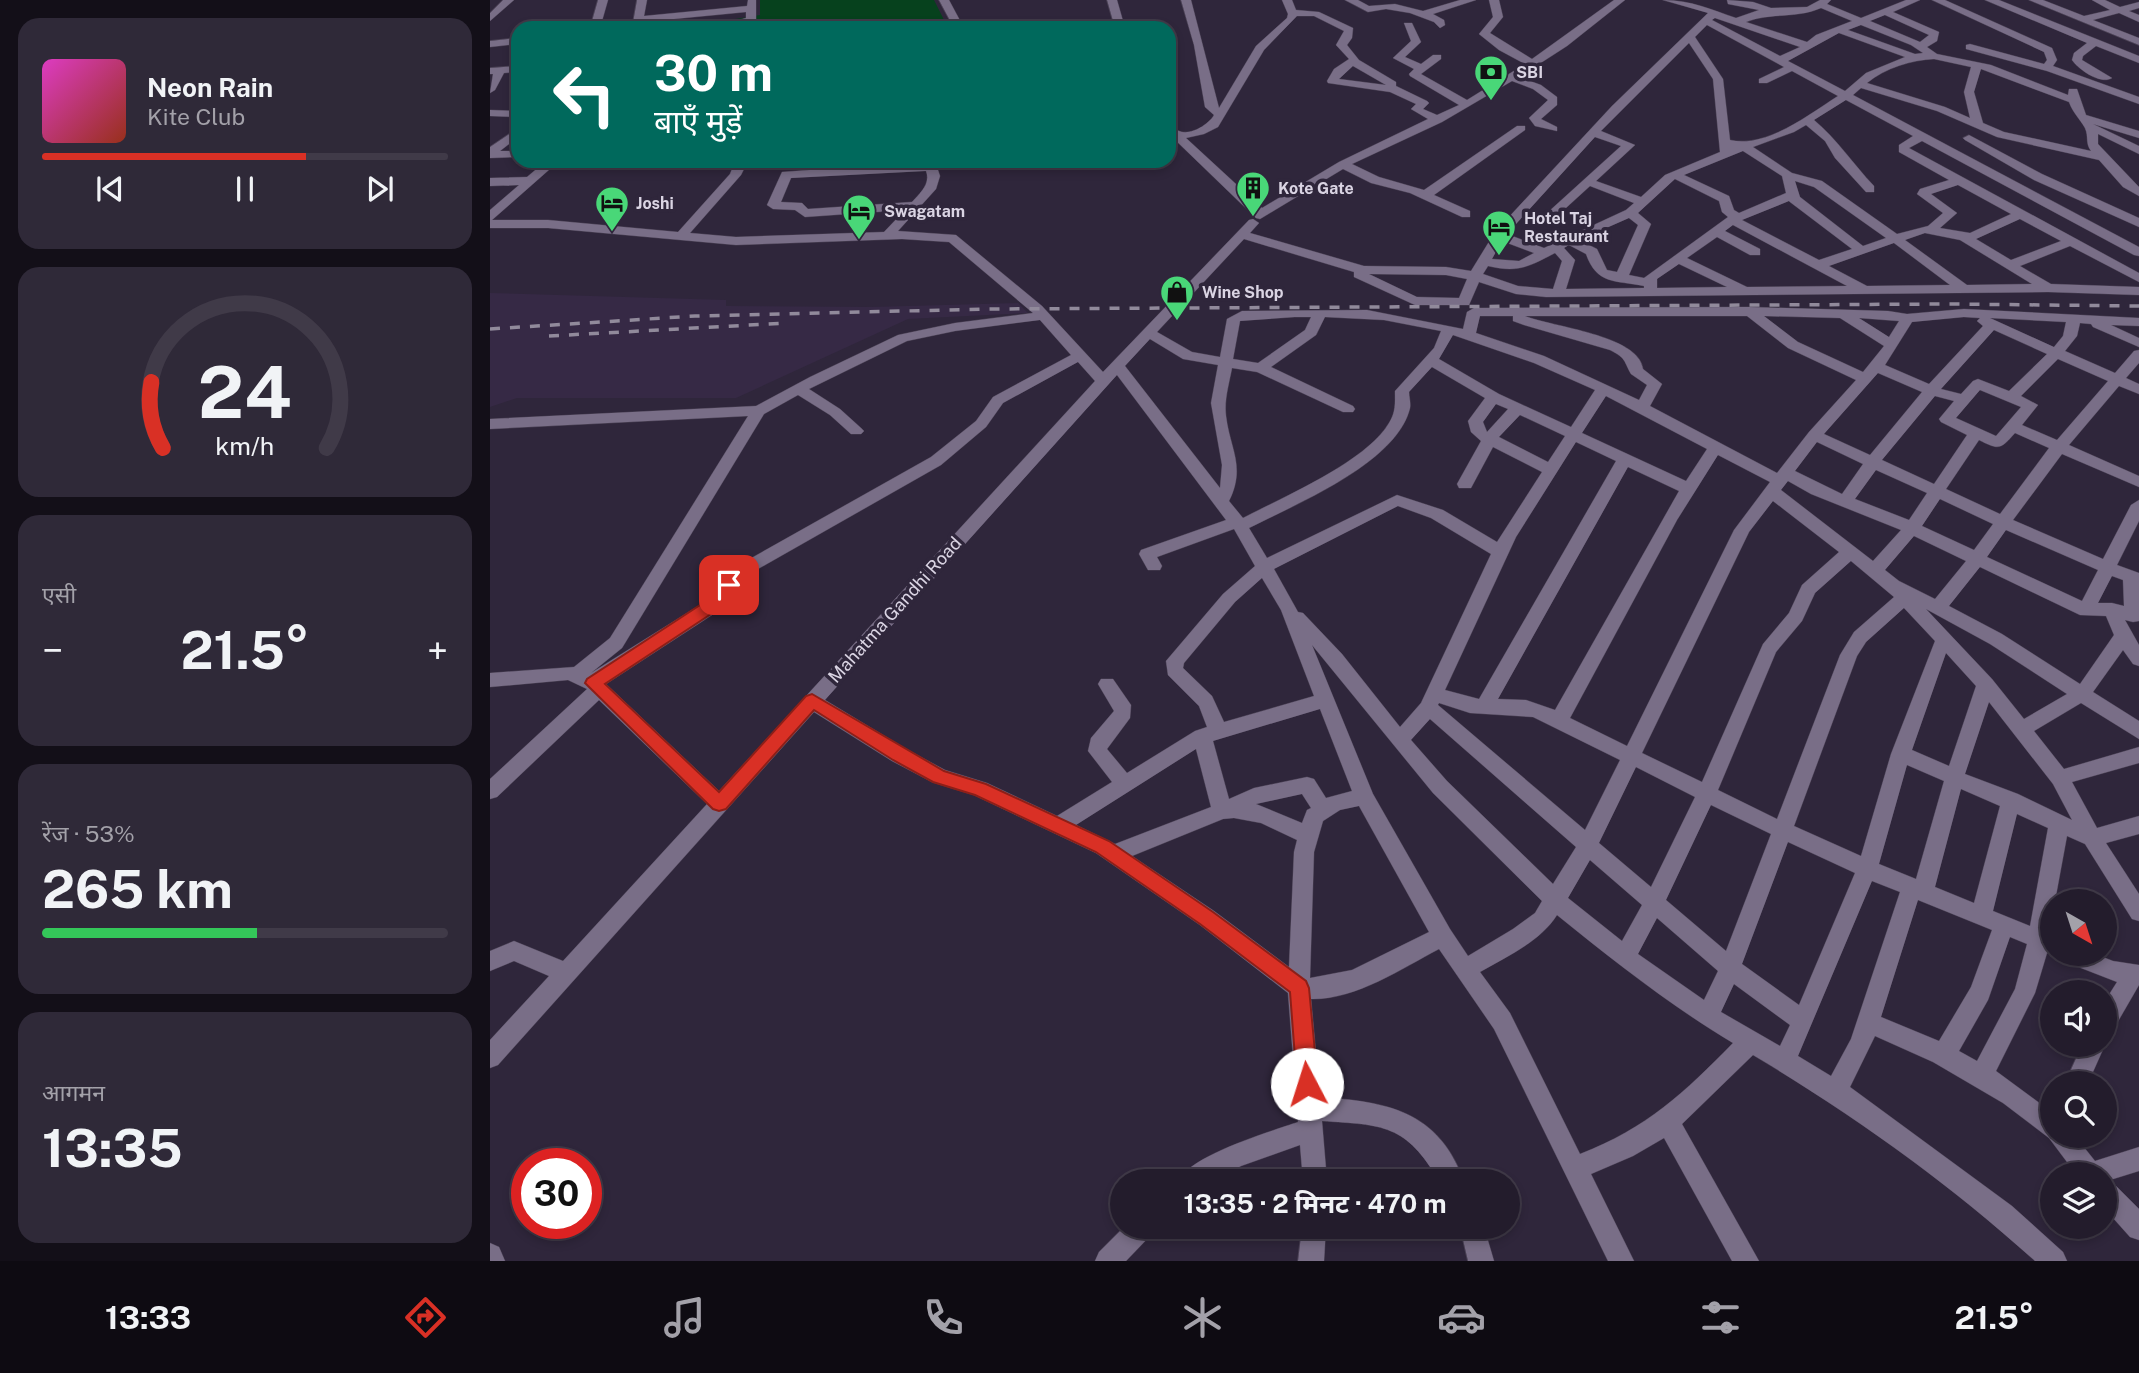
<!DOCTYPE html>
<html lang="hi">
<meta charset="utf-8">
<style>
:root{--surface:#231c2c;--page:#2f2938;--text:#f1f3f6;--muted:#a3a1a9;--line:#403a48;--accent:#d93025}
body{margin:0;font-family:"Public Sans","Noto Sans Devanagari",sans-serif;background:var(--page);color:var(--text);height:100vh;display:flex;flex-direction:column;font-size:26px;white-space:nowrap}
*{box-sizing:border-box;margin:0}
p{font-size:23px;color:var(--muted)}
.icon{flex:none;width:38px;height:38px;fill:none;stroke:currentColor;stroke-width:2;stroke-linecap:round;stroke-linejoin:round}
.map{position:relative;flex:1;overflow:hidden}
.side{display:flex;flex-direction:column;gap:18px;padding:18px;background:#130f18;width:490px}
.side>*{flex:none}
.guide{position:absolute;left:21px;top:21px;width:665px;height:147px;border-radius:21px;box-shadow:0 4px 10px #0003,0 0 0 2px var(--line);background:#00695c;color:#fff;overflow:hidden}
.needle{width:46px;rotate:141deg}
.controls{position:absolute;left:1550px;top:889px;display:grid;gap:14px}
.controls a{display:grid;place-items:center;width:77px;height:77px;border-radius:50%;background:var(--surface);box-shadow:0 4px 10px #0003,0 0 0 2px var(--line);font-size:35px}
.speed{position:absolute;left:21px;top:1148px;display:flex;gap:14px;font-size:35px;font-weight:700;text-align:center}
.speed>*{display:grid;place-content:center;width:91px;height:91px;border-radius:50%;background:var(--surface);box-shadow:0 4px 10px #0003,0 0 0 2px var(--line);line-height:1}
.speed .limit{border:10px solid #d22;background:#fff;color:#111}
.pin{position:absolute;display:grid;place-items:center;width:60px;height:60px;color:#fff;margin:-30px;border-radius:14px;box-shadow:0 4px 10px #0006}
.me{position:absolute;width:77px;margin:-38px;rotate:355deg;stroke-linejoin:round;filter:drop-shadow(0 0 5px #0008)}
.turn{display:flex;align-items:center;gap:24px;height:147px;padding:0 28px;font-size:32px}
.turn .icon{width:91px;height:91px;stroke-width:2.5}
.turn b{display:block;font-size:49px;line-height:60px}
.big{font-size:52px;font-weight:700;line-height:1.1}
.side .widget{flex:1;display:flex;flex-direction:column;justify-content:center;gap:10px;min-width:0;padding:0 24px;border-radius:21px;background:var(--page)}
.side .dial{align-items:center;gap:0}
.dial svg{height:182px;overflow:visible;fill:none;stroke:var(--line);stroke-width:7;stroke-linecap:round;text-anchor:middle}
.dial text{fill:var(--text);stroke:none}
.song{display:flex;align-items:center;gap:21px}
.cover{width:84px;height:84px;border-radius:10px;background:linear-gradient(135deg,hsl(310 70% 55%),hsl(10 70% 35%))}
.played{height:7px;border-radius:4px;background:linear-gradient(90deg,var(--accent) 65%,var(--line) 65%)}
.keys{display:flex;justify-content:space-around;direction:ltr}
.heat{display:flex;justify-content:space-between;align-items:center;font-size:38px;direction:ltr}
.charge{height:10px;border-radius:5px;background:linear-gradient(90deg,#34c759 53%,var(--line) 0)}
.trip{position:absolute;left:620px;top:1169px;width:410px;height:70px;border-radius:35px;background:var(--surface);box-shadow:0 4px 10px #0003,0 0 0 2px var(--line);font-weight:700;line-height:70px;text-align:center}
.tab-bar{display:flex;height:112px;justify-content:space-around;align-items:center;background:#0e0b12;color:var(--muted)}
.tab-bar .icon{width:49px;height:49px}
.tab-bar .on{color:var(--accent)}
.tab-bar b{font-size:32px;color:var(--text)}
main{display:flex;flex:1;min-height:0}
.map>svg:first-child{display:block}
</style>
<main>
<section class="side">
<div class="widget">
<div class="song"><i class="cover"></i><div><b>Neon Rain</b><p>Kite Club</p></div></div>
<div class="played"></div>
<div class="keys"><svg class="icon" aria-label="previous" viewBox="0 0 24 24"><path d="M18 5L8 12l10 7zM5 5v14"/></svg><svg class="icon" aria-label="pause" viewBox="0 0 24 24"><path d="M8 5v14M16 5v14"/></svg><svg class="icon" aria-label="next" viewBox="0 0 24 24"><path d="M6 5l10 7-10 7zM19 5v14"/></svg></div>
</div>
<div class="widget dial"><svg viewBox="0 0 100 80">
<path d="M14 69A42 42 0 1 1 86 69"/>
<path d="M14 69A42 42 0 0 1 9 40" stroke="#d93025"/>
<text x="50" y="56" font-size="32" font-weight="700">24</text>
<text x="50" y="72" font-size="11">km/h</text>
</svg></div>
<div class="widget"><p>एसी</p>
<div class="heat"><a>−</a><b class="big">21.5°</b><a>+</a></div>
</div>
<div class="widget"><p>रेंज · 53%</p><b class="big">265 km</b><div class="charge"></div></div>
<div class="widget"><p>आगमन</p><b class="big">13:35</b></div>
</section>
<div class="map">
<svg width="1649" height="1261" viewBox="0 0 1649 1261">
<rect width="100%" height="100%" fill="#2f263b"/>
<path fill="#362945" d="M0 293 236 300V306L381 307 528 303 538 313 418 319 246 398H27L0 407Z"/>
<path fill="#06411d" d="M270 0H444L458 28H202L203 26 270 15Z"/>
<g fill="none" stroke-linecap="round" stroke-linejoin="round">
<g stroke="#4a4154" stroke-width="1">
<path id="minor" d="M13 0H24L0 21V13Z
M108 0H118L110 28H100Z
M147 0H157L154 16 257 6 258 0H266V20L239 28H221L256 18V12L153 22 152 28H142Z
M449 0H459L474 28H464Z
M617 0H627L635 28H625Z
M691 0H701L729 108 766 46 797 18 798 14 792 0H802L806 10 829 12 863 28 862 38 857 45 869 60 906 82V86L937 101 939 103 933 109 947 115 969 105 920 76 919 74 924 69 903 58 921 41 914 23H922L931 42 915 57 931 64 943 55H951V59L931 74 977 100 1035 64 1009 50 989 34 1003 17 999 0H1009L1013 17 1000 33 1042 59 1124 0H1135L1077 46 1029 77 1051 85 1067 97V105L1051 119 1067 127V131L1045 126 1039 118 1058 100 1043 89 1022 81 952 122 862 164 889 177 934 190 1027 126H1035V130L944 195 980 211V217H972L920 193 881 183 853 169 770 219 766 218 679 134V127C683 127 686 130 689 131 701 136 719 124 724 115L715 107 704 45ZM807 16H824L854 31 846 45 859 59 844 69 837 81 838 83 900 92 926 104 921 109 938 119 849 162 772 208 696 138 714 134 728 127 774 50ZM863 66 896 85 849 79Z
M855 0H868L879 6 905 4 933 11 970 0H986L943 14 954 20 955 25 950 28 944 22 920 13 896 9 878 12Z
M1173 0C1201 0 1222 10 1246 18L1269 10 1238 4 1237 0 1263 2 1281 8 1317 7 1330 0H1341L1337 4 1371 18 1416 0H1430L1403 12 1449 32 1447 41 1437 47 1447 54 1501 65 1578 95 1579 89H1587L1596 115 1649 131V138L1603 124 1649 146V154L1608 134V144L1649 187V196L1633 187 1609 160 1507 137 1447 111 1371 88 1363 95 1649 247V256L1644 255 1432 141 1419 148 1649 273V282L1580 246 1530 266 1561 284 1649 287V295L1558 292 1056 297 1026 294 989 282 979 305H925L864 277V272L754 239 667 332 702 352 730 357 737 319 752 311 877 310 973 329 977 312 984 308 1259 307 1398 311 1417 314 1474 309 1649 318V326L1621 325 1649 338V347L1603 327 1601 324 1590 323 1587 336 1575 351 1625 373 1644 351 1649 350V363L1636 378 1649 384V394L1629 386 1579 445 1649 476V487L1572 454 1523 520 1613 559 1641 505 1649 500V521L1627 565 1649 573V621L1643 622 1635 620 1649 645V666L1643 664 1633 650 1603 692 1649 721V739L1591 703 1544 731 1574 769 1649 747V763L1582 782 1607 828 1649 816V834L1616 843 1649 894V921L1642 919 1595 844 1577 836 1565 901H1563L1559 934 1563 935V954H1566L1563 955 1557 953 1545 993 1506 1071 1563 1113V1136H1585L1605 1161 1649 1147V1171L1620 1180 1649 1209V1240L1640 1237 1615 1209V1174H1586L1559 1138 1513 1103 1443 1062 1385 1036 1360 1087 1522 1206 1573 1252 1577 1261H1545C1459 1183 1362 1114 1263 1055L1192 1124 1269 1261H1242L1174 1138 1143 1156 1101 1174 1144 1261H1118L1004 1029 949 949C911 969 865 1000 821 999L830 1097C897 1102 948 1110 974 1181H949C916 1124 893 1125 832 1121L837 1181H813L810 1145 751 1166 724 1181H689C698 1156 782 1131 808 1122L798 993 710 925 606 853 484 795 442 782 402 761 324 712 8 1065 0 1068V1040L59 976 24 961 0 971V951L24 941 73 961 217 804 109 700 7 797 0 799V779L97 689 78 680 0 687V673L84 667 120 638 258 416 0 429V419L266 406 320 377 408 335 465 323 543 313 459 242 412 239 246 245 58 228H0V210L29 185 0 186V178L37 177 56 161H69L2 220H58L188 232 240 174 242 169 236 161H248L254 169 251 175 200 233 246 237 394 232 415 210 315 217 305 210 283 209 277 205 292 172 445 161 450 176 446 189 408 231 466 235 552 306 613 372 759 220 763 219 769 223 760 233 874 266 956 267 981 271 1005 232 1122 106 1218 13ZM1331 8 1362 21 1326 35 1317 42 1256 22C1281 12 1307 19 1331 8ZM1395 15 1439 35 1430 42 1380 21ZM1225 18 1310 47 1290 56 1222 20ZM1217 25 1294 67 1269 79V83H1277L1302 71 1348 96C1318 115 1277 148 1240 140L1233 79 1205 37ZM1371 25 1421 45 1433 53 1425 54 1358 30ZM1349 33 1415 57 1376 73 1355 91 1298 61ZM1199 43 1223 79 1230 152 1175 175 1151 197 1106 181 1145 145 1111 131ZM1444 59 1481 67 1474 92 1480 118 1455 107 1377 83C1395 68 1422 60 1444 59ZM1491 69 1579 102C1583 113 1590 119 1595 128 1599 137 1595 143 1601 151L1514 132 1493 123 1484 92ZM1356 100 1423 136 1409 145V152L1459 180 1430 189 1427 194 1453 213 1438 226 1407 234 1332 181 1302 173 1263 147 1304 132 1316 125 1335 141 1345 158 1376 192H1384V186C1363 164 1347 139 1324 120ZM1105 137 1131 146 1056 214 1058 217H1066L1100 186 1144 203 1136 210 1054 248 1017 234ZM1253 151 1292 176 1296 193 1249 213 1244 210 1239 196 1194 175ZM436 171C441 184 430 193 422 202L318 209 312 203 291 202 301 178ZM1185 179 1229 201 1232 212 1238 217 1154 278 1139 275 1161 224 1148 213ZM1305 181 1324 187 1396 238 1373 246 1310 197ZM1468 185 1521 214 1480 233 1450 228 1467 213 1441 194ZM1299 201 1300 202 1362 249 1329 260 1252 220ZM1139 218 1148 225 1127 272 1117 270 1107 249 1089 240ZM1530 219 1571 241 1521 260 1486 239ZM1243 225 1357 286 1257 287 1197 258 1227 237 1260 255H1270V249L1235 231ZM1435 233 1470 240 1542 284 1477 285 1415 240ZM1012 241 1044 253 1029 261 1002 259ZM1404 243 1460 285 1377 286 1339 266ZM1079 245 1096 254C1107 285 1125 280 1154 286V288L1076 289 1085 260 1074 248ZM1065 253 1072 261 1063 289 1028 286 993 274 998 266C1028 273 1038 267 1065 253ZM1189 264 1237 287 1167 288V279ZM879 274 956 275 977 279 969 298 927 297ZM990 316H1023V321L1034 325 1120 350C1137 359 1133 360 1141 374L1157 385 1149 400 1054 356 986 333ZM1035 316H1257L1298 348 1366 380 1319 432 1287 473 1160 406 1172 384 1153 369C1149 335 1062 327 1035 316ZM1274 316 1350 318 1394 346 1373 372 1308 342ZM805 317H821L815 330 768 363 743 359 750 321ZM835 317 894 320 951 331 944 348 905 391C905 403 906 412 899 423 876 462 793 497 753 518L739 501C756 467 740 449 736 416 734 400 739 384 742 368L767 372 853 412H863L865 409 863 406 781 367 826 335ZM1474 317 1490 318 1487 321 1493 326 1439 384 1395 365 1422 322ZM1369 318 1409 321 1399 337ZM1500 318 1576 322 1573 336 1564 347ZM550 320 581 355 503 397 486 421 441 457 249 565 210 605 101 673 132 648 274 414 308 395 340 415 361 434H371L374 431 371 428 350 409 319 389 417 341 465 331ZM1504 330 1557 354 1519 391 1488 379 1483 381 1471 394 1451 389ZM963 335 1044 363 1105 390 1081 427 1009 394 949 359ZM660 339 693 359 728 365 721 403 732 465 730 488 635 366ZM1568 359 1618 381 1567 440 1532 425 1548 405 1531 396ZM588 362 605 381 229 791 116 684 222 615 261 573 451 465 496 427 513 403ZM942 367 995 398 978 421 981 432 991 441 967 484 969 488H981L1003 447 1052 472 1007 542 953 510 907 495 777 558 759 528C806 504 907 463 920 408 921 403 919 397 919 392ZM1388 373 1432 392 1380 455 1334 434ZM627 375 736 520 651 550 649 554 658 570H670L672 566 667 557 744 529 765 566 733 594 676 661 678 675 709 706 717 727 705 731 637 773 617 749 640 718 641 705 623 679H611L608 684 624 711 601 738 598 751 622 782 567 816 497 783 455 770 416 749 335 700ZM1490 390 1531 407 1506 436 1466 418ZM1116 396 1217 449 1196 481 1092 433ZM1445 396 1464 401 1449 419 1451 422 1477 435 1444 484 1392 460ZM1006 404 1018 409 997 432 993 422ZM1030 415 1075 436 1058 462 1009 437ZM1525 433 1559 448 1510 514 1456 489 1489 440C1509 450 1510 450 1525 433ZM1086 442 1126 461 989 699 955 690 1026 537ZM1327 442 1373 464 1352 494 1305 471ZM1228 455 1280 482 1244 530 1137 746 1080 718 1187 520ZM1138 467 1189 491 1065 710 1036 700 1008 699ZM1386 470 1437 493 1419 520 1365 499ZM1298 481 1321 494 1411 530 1383 561 1291 490ZM1450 499 1503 524 1484 550 1432 526ZM1283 501 1349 552 1312 585 1299 613 1273 644 1212 782 1152 753 1259 532ZM908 506 941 518 1001 554 931 703 910 727 852 654 813 613 808 612 784 569ZM1516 530 1608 570 1592 601 1497 557ZM1424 536 1476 561 1445 599 1409 581 1395 570ZM1361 561 1404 597 1364 632 1350 655 1287 819 1228 790 1286 652 1312 621 1325 593ZM1490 567 1590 615 1616 616 1624 635 1590 684 1512 634 1459 606ZM1622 576 1633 580 1634 606 1622 603H1608ZM772 578 791 610 824 696 734 722 722 696 693 668 694 663 745 602ZM1414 608 1445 641 1401 754 1371 856 1304 826 1367 656 1376 642ZM1436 609 1500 644 1577 694 1534 719 1502 679ZM822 645 943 793 1052 901 1045 913 1023 929 978 956 960 929 883 794ZM1456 653 1486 686 1459 766 1422 750ZM1499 702 1563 784 1582 820 1528 794 1475 774ZM949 703 980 713 1043 717 1130 760 1095 830 948 705ZM830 709 862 791 836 798 824 779 817 777 764 788 739 799 723 741ZM940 719 1086 847 1063 884 957 781 921 740ZM706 749 721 807 625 844 586 825ZM1417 765 1454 781 1426 879 1389 864ZM1146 767 1205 797 1161 887 1109 843ZM1471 789 1510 806 1484 903 1445 887ZM812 794 821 808 817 810 812 823 766 804ZM1221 805 1281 834 1236 951 1176 900ZM869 806 939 932 862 970 820 978 824 852 833 821 850 810ZM1527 814 1558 828 1540 926 1503 911ZM744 818 771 823 807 840 804 852 799 967 724 911 642 856 733 819ZM1298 842 1365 873 1309 1005 1252 964ZM1100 860 1152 905 1132 941 1078 898ZM1382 881 1410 892 1361 1039 1341 1076 1308 1056ZM1428 900 1502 930 1481 987 1449 1041 1391 1017ZM1067 915C1124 961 1181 1006 1243 1043 1194 1093 1157 1128 1090 1154L1020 1013 990 972C1017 956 1050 942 1067 915ZM1167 918 1228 971 1214 1000 1148 954ZM1520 937 1537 944 1525 989 1487 1061 1469 1051 1498 1000ZM1244 984 1300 1025 1290 1046 1231 1012Z
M1442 0H1455L1562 48 1567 60 1563 66 1649 97V104L1557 71 1476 49V45L1480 44 1554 64 1557 60 1554 52Z
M1495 0H1509L1649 56V63L1606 46 1593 56 1592 60 1622 78C1611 85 1589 70 1582 60L1584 53 1597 43Z
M1539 0H1553L1594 16 1620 10 1602 0H1615L1630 7 1649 2V8L1639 11 1649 15V22L1629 13 1603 20 1649 38V45Z
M28 38V44L0 47V41Z
M28 66V72L14 73 5 90 0 93 3 74H0V68Z
M0 110 28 111V117L0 116Z
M28 128V137L10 151H28V157L0 158V147Z
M1479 135 1552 174 1649 218V227L1544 180 1475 140 1473 138Z
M1570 954H1605L1623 961 1649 965V985L1623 1030 1615 1033V1001L1627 982 1573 961Z
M1592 1045H1615L1598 1083H1575Z
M634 1227H663L660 1236 636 1261H605L609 1252Z
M812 1227H836L834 1261H808Z
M970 1227H994L1004 1261H978Z
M0 1243 9 1247 15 1261H0Z"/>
</g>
<use href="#minor" fill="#796e87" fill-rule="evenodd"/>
<path stroke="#918a9b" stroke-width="3.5" stroke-dasharray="10 10" stroke-linecap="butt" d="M0 329 205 316 498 309 1461 304 1649 306
M59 336 297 323"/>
</g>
<path fill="#d93025" stroke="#8d1f18" stroke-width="2" d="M239 579 247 585 221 614 115 684 229 792 316 696 322 694 454 771 496 784 619 841 723 912 816 981 819 988 828 1084 824 1092 817 1095 810 1092 807 1084 800 992 710 924 606 852 485 795 443 782 403 760 324 710 236 809 229 811 223 809 95 683 97 679 210 605 234 581Z"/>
<defs>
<g id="bank-pin" transform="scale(1.75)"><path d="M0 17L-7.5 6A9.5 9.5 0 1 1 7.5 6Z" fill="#49d778" stroke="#2f263b"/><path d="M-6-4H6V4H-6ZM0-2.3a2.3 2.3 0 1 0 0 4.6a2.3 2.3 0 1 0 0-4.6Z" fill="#111"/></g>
<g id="building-pin" transform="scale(1.75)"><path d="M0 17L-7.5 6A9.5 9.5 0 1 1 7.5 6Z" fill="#49d778" stroke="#2f263b"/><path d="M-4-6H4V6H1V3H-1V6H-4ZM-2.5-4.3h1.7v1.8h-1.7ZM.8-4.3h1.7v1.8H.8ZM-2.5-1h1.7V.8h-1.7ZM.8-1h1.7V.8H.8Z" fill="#111"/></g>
<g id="hotel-pin" transform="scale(1.75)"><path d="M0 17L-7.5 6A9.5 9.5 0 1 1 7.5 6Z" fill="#49d778" stroke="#2f263b"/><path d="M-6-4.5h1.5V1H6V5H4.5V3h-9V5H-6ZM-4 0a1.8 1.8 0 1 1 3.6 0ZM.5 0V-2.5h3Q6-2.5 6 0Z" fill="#111"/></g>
<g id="shop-pin" transform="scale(1.75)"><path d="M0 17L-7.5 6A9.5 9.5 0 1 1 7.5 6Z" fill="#49d778" stroke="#2f263b"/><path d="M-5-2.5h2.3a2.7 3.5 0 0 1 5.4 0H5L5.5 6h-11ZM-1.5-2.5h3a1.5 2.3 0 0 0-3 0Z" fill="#111"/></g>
</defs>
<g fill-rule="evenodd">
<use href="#bank-pin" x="1001" y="72"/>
<use href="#building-pin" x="763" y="188"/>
<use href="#hotel-pin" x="122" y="203"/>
<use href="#hotel-pin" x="369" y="211"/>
<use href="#hotel-pin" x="1009" y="227"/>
<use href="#shop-pin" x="687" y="292"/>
</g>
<g text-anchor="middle" stroke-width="7" stroke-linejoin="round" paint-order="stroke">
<g font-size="16" font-weight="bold" fill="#dad4e3" stroke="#2f263b" text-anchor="start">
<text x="1026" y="78">SBI</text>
<text x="788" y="194">Kote Gate</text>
<text x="146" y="209">Joshi</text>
<text x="394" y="217">Swagatam</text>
<text x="1034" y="224">Hotel Taj<tspan x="1034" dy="18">Restaurant</tspan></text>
<text x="712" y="298">Wine Shop</text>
</g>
<g font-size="18" fill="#dad4e3" stroke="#2f263b">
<text transform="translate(405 610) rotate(-48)" y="6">Mahatma Gandhi Road</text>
</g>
</g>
</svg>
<div class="controls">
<a><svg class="needle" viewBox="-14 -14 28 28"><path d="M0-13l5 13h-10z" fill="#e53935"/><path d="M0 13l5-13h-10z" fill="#a3a1a9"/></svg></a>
<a><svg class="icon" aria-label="sound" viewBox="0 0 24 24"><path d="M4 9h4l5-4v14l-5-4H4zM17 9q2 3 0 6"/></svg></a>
<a><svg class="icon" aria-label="search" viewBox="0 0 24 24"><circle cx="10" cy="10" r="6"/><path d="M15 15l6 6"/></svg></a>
<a><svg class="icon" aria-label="layers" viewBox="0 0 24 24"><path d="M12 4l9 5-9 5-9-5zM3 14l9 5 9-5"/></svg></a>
</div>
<div class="speed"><div class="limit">30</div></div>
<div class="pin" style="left:239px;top:585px;background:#d93025"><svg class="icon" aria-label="arrive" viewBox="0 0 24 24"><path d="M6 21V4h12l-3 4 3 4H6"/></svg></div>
<svg class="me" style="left:817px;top:1084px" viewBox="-20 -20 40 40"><circle r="19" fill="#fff"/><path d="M0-13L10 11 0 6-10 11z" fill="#d93025"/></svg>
<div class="trip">13:35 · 2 मिनट · 470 m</div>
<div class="guide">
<div class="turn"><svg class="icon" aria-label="left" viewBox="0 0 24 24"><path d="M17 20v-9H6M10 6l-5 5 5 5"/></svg><div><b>30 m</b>बाएँ मुड़ें</div></div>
</div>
</div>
</main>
<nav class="tab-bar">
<b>13:33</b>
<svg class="icon on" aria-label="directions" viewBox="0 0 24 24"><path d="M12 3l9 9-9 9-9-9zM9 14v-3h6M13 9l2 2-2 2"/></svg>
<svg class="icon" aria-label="music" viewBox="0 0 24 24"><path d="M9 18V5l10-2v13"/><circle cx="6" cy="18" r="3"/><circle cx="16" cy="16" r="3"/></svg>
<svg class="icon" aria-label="phone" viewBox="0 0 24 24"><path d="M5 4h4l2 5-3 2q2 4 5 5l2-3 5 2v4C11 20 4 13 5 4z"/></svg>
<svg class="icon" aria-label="climate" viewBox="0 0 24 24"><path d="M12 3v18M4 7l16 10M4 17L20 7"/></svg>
<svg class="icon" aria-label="car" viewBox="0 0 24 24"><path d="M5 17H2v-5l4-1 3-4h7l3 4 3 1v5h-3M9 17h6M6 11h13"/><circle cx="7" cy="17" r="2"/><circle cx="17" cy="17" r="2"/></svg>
<svg class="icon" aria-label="filters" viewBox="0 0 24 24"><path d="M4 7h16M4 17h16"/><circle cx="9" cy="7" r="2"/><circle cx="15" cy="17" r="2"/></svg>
<b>21.5°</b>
</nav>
